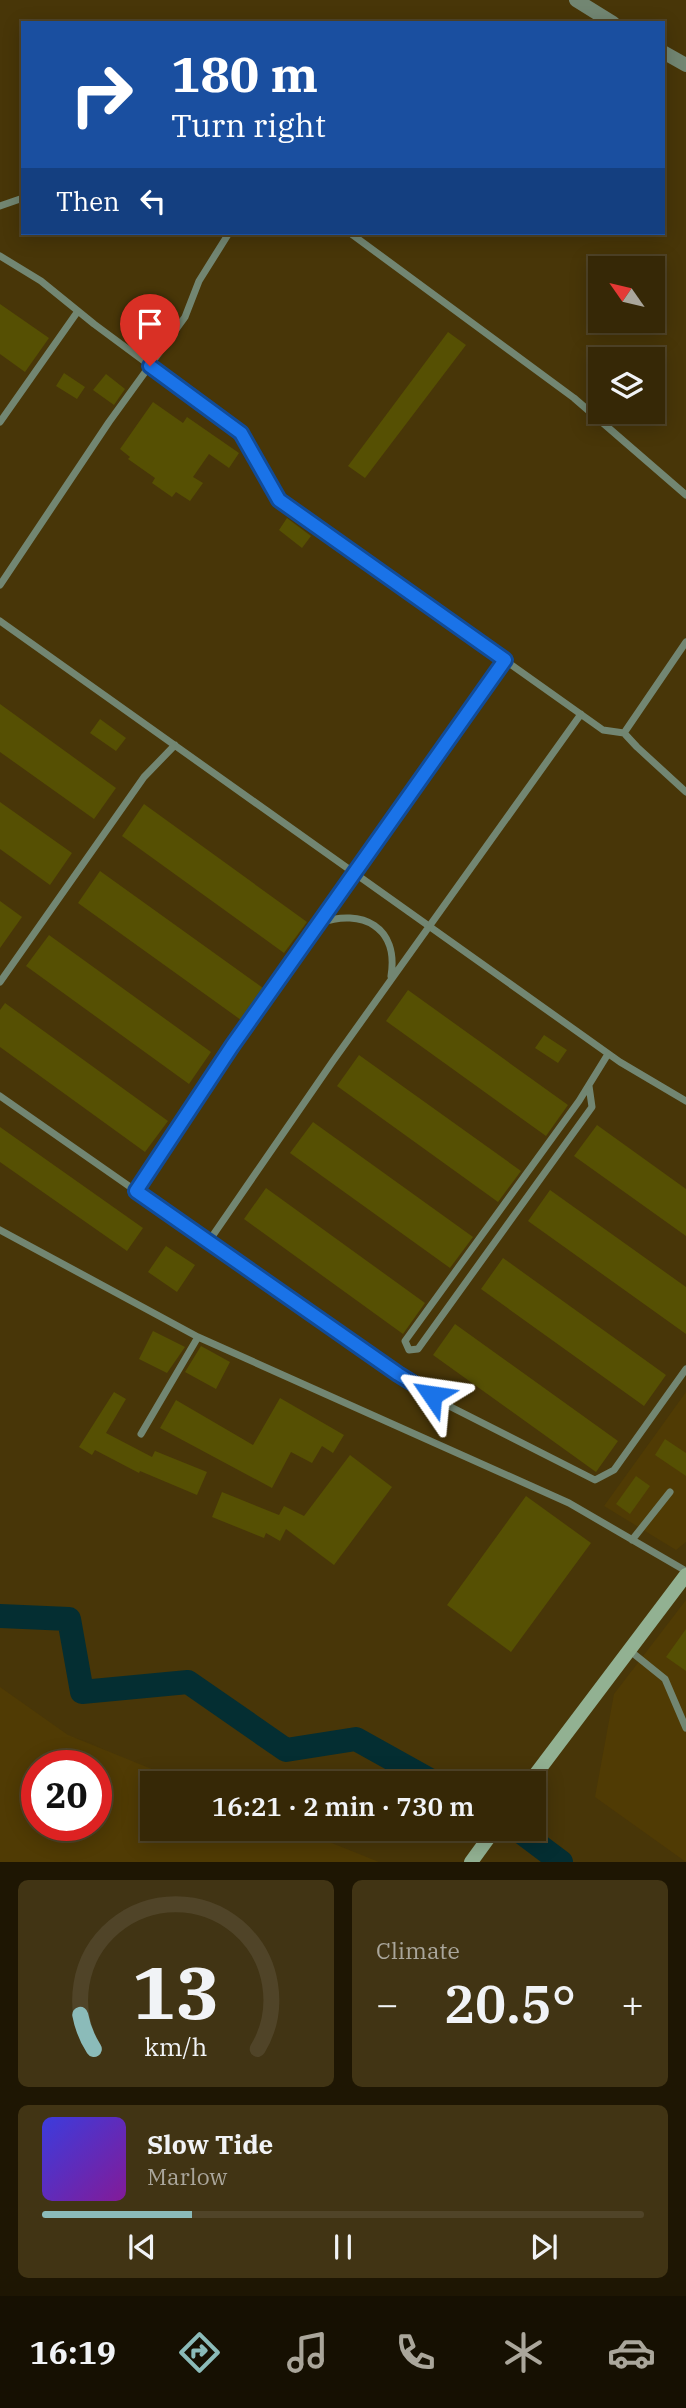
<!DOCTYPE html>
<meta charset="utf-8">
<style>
:root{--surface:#362806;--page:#413414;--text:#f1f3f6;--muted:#aaa69b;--line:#504428;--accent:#8bbbb9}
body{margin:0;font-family:"IBM Plex Serif",serif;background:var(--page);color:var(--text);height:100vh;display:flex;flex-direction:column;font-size:26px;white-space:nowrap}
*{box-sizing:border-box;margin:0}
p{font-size:23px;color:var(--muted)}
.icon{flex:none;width:38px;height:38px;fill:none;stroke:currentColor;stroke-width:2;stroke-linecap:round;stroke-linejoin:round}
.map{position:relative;height:1862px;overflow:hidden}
.side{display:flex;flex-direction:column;gap:18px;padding:18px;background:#1e1603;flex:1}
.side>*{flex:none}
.hud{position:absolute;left:21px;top:21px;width:644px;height:214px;border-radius:0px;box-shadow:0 4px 18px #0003,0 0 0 2px var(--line);background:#1a4fa0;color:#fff;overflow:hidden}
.needle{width:46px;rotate:304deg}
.fabs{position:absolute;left:588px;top:256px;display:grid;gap:14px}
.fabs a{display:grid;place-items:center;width:77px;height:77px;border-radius:0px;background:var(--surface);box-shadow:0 4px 18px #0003,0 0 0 2px var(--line);font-size:35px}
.speed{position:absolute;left:21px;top:1750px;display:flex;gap:14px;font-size:35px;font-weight:700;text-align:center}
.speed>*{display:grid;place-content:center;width:91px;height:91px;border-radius:50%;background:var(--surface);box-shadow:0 4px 18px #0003,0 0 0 2px var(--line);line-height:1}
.speed .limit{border:10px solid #d22;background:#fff;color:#111}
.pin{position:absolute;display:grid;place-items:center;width:60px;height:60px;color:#fff;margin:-72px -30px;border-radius:50% 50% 50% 0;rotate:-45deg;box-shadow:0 0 7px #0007}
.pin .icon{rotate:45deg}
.me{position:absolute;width:77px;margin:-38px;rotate:302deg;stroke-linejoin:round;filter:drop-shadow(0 0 5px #0008)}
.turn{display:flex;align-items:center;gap:24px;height:147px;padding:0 35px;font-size:32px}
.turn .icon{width:91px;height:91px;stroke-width:2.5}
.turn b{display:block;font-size:49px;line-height:60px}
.then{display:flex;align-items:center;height:66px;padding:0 35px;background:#0003;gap:14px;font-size:26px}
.big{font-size:52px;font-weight:600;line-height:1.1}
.side .tile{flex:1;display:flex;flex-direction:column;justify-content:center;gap:10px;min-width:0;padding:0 24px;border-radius:10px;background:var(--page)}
.side .dial{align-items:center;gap:0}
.dial svg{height:182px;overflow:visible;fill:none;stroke:var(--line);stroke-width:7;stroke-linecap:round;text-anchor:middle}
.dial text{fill:var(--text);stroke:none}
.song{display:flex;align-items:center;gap:21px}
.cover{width:84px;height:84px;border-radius:10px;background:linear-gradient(135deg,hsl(240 70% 55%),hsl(290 70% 35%))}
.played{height:7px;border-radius:4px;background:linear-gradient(90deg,var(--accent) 25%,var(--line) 25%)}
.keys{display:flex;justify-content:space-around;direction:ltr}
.heat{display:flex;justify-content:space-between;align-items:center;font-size:38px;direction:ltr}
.side .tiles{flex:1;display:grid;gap:18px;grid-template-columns:1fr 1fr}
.tile:last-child{grid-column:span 2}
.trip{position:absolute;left:140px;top:1771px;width:406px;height:70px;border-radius:0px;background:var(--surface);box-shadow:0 4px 18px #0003,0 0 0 2px var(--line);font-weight:600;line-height:70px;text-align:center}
.menu{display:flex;height:112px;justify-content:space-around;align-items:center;background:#161002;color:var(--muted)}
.menu .icon{width:49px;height:49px}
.menu .current{color:var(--accent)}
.menu b{font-size:32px;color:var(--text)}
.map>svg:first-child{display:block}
</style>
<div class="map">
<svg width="686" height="1862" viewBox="0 0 686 1862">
<rect width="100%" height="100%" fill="#483608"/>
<path fill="#503b04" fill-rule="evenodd" d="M686 1392V1542L676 1550 604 1506Z
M686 1600V1862L595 1797 614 1694Z
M0 1687 68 1735 186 1783H152V1829H297L379 1862H0ZM37 1766H96V1825H37Z"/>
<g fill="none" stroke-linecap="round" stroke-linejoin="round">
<path stroke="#042e32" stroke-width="24" d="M0 1616 69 1619 82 1692 188 1682 286 1750 356 1739 435 1783
M517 1829 561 1862"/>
</g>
<path fill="#565003" d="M0 304 49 338 25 372 0 354Z
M448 332 466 345 365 478 348 466Z
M64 373 85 387 77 399 56 386Z
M106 374 125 389 114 405 93 390Z
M153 402 183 423 187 417 239 453 229 468 209 454 193 477 203 483 190 501 176 492 172 497 152 483 155 478 128 459 130 457 120 449Z
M287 518 311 536 302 548 279 530Z
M0 704 116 788 94 819 0 752Z
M100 719 126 738 116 751 90 733Z
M0 802 72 853 50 885 0 849Z
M144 804 307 922 284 953 122 836Z
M100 871 263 988 241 1020 78 903Z
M0 901 22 917 0 948Z
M49 935 211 1052 189 1084 26 966Z
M408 990 568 1105 546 1136 386 1021Z
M5 1003 168 1121 145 1152 0 1047V1010Z
M544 1035 567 1050 558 1063 535 1048Z
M359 1055 521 1171 498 1202 337 1086Z
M313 1122 473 1237 450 1268 290 1153Z
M597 1125 686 1189V1236L574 1156Z
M0 1127 143 1228 127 1251 0 1162Z
M266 1188 425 1303 403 1334 244 1219Z
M550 1190 686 1287V1334L528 1221Z
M166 1246 195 1265 177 1292 148 1272Z
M503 1258 666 1375 644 1406 481 1289Z
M455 1324 618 1441 596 1472 433 1355Z
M153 1331 185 1347 167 1373 139 1359Z
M201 1346 230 1362 216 1389 185 1372Z
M114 1392 126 1399 106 1433 152 1457 155 1451 207 1472 197 1495 140 1471 139 1473 95 1450 92 1455 79 1447Z
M280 1398 344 1435 333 1453 322 1446 312 1463 291 1452 272 1488 160 1428 176 1400 253 1445Z
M665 1439 686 1453V1476L655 1455Z
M350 1455 392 1487 334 1565 286 1529 280 1541 266 1533 264 1538 212 1517 222 1492 279 1515 284 1506 304 1516Z
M636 1476 650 1486 630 1514 616 1504Z
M526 1496 591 1543 511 1652 447 1605Z
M686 1629V1671L666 1657Z"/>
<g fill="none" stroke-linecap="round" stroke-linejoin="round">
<path stroke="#728672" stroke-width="7" d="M0 206 23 198
M350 233 574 398 686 495
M0 256 41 281 94 324 241 433 279 500 603 730 624 733
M0 422 78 311
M0 585 109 422 185 317 199 281 229 233
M0 621 620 1062 686 1101
M686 642 624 733 637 747 686 792
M320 923C362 908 399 927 391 976
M0 982 144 777 175 745
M589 1086 592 1107 418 1349 409 1350 405 1341 579 1101 608 1054
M0 1096 398 1374 449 1406 595 1480 614 1470 686 1369
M136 1191 218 1066 505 660
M0 1230 198 1337 569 1503 686 1571
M209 1241 333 1061 581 714
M141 1434 198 1337
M632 1540 670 1492
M629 1650 665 1679 686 1728"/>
<path stroke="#728672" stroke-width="14" d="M576 0 613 23
M663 52 686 65"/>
<path stroke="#92b192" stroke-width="14" d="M529 1783 686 1575
M471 1862 495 1829"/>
</g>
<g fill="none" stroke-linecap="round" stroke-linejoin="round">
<g stroke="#114b97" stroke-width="18">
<path id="route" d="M150 366 241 433 279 500 505 660 232 1046 136 1191 398 1374 432 1395"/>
</g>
<use href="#route" stroke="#1a73e8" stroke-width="12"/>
</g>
</svg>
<div class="fabs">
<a><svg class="needle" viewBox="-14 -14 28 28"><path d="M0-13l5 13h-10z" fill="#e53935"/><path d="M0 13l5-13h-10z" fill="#aaa69b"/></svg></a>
<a><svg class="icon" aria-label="layers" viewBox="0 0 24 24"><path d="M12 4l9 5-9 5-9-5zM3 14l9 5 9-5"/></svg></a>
</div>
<div class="speed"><div class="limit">20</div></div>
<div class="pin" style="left:150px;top:366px;background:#d93025"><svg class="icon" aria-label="arrive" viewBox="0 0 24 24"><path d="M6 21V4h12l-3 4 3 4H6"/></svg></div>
<svg class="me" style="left:432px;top:1395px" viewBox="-20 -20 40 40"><path d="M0-17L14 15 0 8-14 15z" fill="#1a73e8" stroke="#fff" stroke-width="4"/></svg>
<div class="trip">16:21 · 2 min · 730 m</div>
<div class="hud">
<div class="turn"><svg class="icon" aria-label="right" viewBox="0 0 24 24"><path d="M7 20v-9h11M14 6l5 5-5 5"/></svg><div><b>180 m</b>Turn right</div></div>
<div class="then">Then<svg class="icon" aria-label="left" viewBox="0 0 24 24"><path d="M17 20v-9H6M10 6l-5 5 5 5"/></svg></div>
</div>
</div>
<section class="side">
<div class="tiles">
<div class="tile dial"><svg viewBox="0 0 100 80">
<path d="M14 69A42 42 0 1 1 86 69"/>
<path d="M14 69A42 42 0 0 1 8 54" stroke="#8bbbb9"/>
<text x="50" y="56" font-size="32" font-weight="700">13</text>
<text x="50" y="72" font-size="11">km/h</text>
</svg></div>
<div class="tile"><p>Climate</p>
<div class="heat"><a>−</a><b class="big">20.5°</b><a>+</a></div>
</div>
<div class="tile">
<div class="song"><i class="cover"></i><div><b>Slow Tide</b><p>Marlow</p></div></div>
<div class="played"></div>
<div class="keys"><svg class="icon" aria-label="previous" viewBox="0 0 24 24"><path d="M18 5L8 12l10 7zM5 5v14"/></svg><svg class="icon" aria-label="pause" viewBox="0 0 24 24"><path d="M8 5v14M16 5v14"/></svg><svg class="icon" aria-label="next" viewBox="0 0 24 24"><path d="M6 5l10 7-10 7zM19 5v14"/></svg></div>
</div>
</div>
</section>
<nav class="menu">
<b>16:19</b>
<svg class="icon current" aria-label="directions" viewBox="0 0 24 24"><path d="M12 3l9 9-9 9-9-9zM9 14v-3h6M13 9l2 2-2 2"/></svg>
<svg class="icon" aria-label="music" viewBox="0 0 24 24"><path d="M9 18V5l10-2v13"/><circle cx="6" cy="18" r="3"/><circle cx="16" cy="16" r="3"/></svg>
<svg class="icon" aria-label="phone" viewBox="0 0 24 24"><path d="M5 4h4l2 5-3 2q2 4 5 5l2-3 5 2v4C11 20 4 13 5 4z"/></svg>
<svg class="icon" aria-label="climate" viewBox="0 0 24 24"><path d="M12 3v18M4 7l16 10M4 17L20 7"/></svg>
<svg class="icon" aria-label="car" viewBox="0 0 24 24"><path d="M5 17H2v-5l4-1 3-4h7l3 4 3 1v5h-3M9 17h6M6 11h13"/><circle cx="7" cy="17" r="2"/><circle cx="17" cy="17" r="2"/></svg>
</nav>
